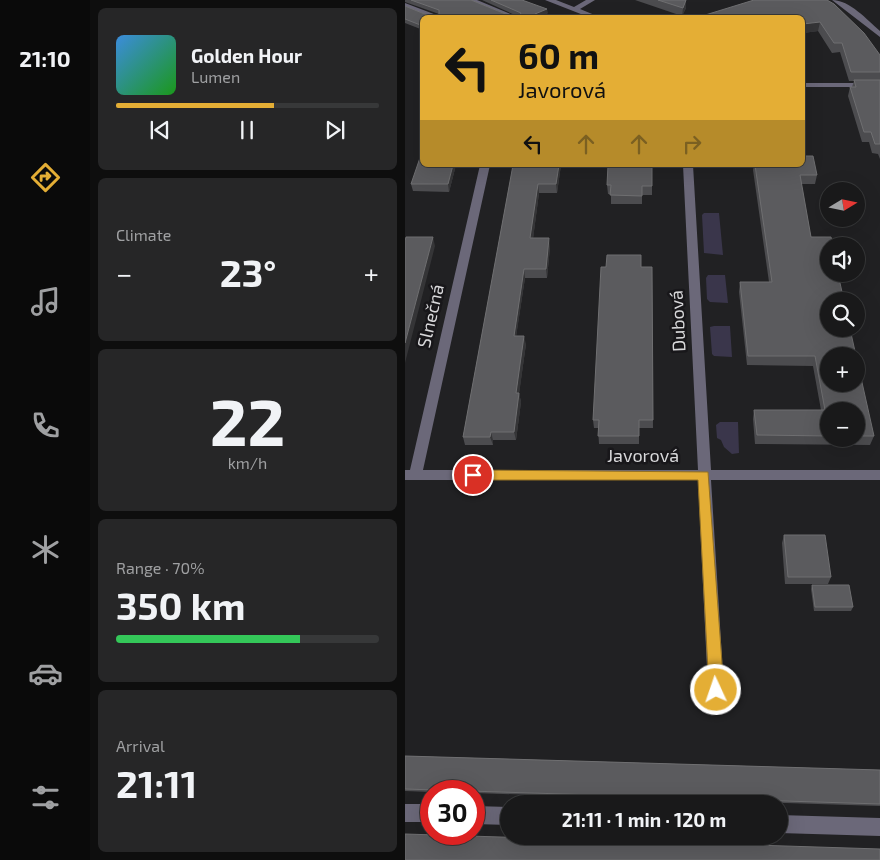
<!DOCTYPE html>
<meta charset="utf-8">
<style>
:root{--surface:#19191a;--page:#262627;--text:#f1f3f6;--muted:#9fa0a2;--line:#373839;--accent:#e4ae35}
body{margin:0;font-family:"Exo 2",sans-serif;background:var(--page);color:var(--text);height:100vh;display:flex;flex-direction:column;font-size:19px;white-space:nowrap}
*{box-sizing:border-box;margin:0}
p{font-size:16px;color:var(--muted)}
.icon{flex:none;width:28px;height:28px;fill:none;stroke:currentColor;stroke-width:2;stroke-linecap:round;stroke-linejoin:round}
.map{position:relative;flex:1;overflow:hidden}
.details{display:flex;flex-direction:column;gap:8px;padding:8px;background:#0e0e0e;width:315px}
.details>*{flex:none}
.hud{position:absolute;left:15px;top:15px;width:385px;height:152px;border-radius:8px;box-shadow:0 5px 20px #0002,0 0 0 1px var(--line);background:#e4ae35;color:#111;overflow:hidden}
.needle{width:32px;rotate:80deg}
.fabs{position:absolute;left:415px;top:182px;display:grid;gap:10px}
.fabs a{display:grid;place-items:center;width:45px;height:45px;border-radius:50%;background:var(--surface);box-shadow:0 5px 20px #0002,0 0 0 1px var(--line);font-size:25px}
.speed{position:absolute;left:15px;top:780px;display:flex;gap:10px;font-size:25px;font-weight:700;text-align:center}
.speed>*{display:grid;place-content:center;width:65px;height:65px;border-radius:50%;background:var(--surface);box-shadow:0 5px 20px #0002,0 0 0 1px var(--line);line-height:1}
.speed .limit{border:8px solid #d22;background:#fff;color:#111}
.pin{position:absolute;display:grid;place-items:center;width:42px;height:42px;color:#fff;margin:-21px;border:2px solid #fff;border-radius:50%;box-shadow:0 1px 5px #0007}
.me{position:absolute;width:55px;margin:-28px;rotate:357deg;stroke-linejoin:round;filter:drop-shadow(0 0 4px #0008)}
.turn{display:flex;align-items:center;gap:18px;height:105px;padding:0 15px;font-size:22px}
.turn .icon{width:65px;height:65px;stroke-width:2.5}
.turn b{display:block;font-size:35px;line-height:42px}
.lanes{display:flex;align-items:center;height:48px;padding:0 15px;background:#0003;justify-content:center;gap:25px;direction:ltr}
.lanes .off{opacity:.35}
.big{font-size:38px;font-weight:700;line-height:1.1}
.details .widget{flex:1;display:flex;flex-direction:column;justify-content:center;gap:8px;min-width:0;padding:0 18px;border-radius:8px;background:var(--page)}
.details .dial{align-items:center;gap:0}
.dial b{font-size:65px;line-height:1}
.song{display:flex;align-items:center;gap:15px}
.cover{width:60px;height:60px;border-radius:8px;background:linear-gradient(135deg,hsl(210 70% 55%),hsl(120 70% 35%))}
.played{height:5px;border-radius:2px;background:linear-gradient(90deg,var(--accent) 60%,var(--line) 60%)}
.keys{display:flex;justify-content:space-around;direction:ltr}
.heat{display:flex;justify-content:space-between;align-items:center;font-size:28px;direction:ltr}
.charge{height:8px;border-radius:4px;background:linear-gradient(90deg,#34c759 70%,var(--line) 0)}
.trip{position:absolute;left:95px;top:795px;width:288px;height:50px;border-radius:25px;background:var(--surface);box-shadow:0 5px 20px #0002,0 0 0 1px var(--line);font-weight:700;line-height:50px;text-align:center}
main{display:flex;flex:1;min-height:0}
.menu{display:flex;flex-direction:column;width:90px;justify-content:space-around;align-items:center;background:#0a0a0a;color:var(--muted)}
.menu .icon{width:35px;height:35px}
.menu .selected{color:var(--accent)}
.menu b{font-size:22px;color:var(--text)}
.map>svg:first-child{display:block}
</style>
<main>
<nav class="menu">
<b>21:10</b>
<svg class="icon selected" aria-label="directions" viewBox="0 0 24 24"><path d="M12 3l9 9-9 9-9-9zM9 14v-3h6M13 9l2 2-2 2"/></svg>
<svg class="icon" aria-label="music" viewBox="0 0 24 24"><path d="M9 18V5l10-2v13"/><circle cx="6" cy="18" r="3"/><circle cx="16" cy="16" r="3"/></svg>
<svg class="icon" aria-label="phone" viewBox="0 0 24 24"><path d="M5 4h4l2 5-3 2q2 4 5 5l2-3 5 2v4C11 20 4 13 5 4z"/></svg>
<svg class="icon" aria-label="climate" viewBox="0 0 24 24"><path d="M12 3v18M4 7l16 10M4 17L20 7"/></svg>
<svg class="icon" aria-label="car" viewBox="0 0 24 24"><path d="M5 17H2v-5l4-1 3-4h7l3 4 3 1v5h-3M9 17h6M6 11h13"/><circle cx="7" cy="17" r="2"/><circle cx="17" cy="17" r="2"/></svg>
<svg class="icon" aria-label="filters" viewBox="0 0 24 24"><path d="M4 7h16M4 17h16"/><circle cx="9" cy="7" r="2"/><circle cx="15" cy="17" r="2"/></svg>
</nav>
<section class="details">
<div class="widget">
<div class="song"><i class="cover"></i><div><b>Golden Hour</b><p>Lumen</p></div></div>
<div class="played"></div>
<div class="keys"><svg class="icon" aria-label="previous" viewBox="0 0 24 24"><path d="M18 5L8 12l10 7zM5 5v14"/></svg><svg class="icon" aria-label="pause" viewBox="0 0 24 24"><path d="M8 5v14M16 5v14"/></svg><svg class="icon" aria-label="next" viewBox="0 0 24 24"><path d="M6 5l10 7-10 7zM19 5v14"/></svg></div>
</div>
<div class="widget"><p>Climate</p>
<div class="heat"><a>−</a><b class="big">23°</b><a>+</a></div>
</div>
<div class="widget dial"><b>22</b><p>km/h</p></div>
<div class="widget"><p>Range · 70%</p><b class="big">350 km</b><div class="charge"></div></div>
<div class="widget"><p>Arrival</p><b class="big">21:11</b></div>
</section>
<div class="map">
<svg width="475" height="860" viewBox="0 0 475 860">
<rect width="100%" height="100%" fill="#212123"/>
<path fill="#3a364b" d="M299 213H314L318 255 299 253 297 215Z
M303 275H320L323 303 305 302 302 299 301 278Z
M309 326H325L327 357 309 356 307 354 305 327Z
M315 422H333L334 453 327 454 319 447 316 440 312 438 311 425Z"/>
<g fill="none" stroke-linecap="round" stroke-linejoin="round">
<path fill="#6b6879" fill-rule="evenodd" d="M62 0H72L115 18H104Z
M140 0H151L169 7 181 0H190L175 9 197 18H186Z
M427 0C445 0 462 20 475 31V37Z
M0 3 34 16V18H24L0 8Z
M398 83H475V87H398Z
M75 165H85L18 470H293L278 165H288L306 470H475V480H306L319 690 317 696 311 698 305 696 303 690 293 480H0V470H5Z
M0 804H26V822H0Z
M69 806 104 807V825L69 824Z
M374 815 475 818V836L374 833Z"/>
</g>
<path fill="#4c4c4f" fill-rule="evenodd" d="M0 0H66L103 15 112 16 77 0H117L143 13 134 17 18 18V30L0 23V6L22 15H34V14L0 2Z
M230 0H281V8L277 16Z
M422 0 475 55V159L473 154 467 153 464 142H457L443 96 445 87H447L449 81H444L435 52 427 53 413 31 398 33V18H297V16Z
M51 165 44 192 8 191 6 184Z
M108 165H156L152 193H134L128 238 145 247 142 278H120L111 336 121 344 114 393 116 402 111 440H88V445H60L58 437Z
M247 165V195H237V204H206V194H203L202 185Z
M349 165H398L412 175 410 184H396L406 237 469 436 465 445 350 444 348 419 349 410H416L408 366 342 365 334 292 335 282H364L348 170ZM424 411H451V439H424Z
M201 267H247L248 428H234V444H194L193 428H189L188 420Z
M379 535 426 577 423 584H380L377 543Z
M407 585 448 607 446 611H409L406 589Z
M0 756 475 770V806L69 793V791H26V792L0 791Z"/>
<path fill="#353537" d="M281 0V8L277 16 278 8Z
M142 9 143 13 134 17 135 18H130V14Z
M415 22 413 31 398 33V24Z
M48 165H51L44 192 43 184Z
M154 165H156L152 193 151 184Z
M133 184 134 193 127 247 125 238Z
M28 237 30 246 0 363V343Z
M144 238 145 247 142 278 141 269Z
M119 269 120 278 110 344 109 336Z
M119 336 121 344 113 402 111 393Z
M114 393 116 402 111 440 109 432Z
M86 432 88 440V445L85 437Z"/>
<path fill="#5b5b5e" stroke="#6f6f71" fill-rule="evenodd" d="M6 0H66L103 15 114 16 116 13 86 0H117L142 9 130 14 134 15 130 18H18V26L0 19V6L22 15H34V10Z
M253 0H281L278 8Z
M349 0H422L429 4 459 33 475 55V72H446L437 43H429L415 22 398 24V18H299L297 16Z
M449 80H475V144H470L466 132H459L445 87H451Z
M18 149V165H48L43 184H6Z
M398 156H408L412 175H395L406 237H426L428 246H424V274H433L439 301H424V329H445L469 436H451V411H424V436L352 435 349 410H420L410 356H343L335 282H367L350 165H398ZM424 356H451V384H424Z
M108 165H154L151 184H133L125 238H144L141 269H119L109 336H119L111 393H114L109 432H86L85 437H58Z
M203 165H247V186H237V196L205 195 206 185H202Z
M1 237H28L0 343V241Z
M202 255H236V267H247L248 420H234V436H193L194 420H188L196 267H201Z
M379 535H420L426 577H383Z
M407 585H444L448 607H410Z
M0 756 475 770V804L0 789Z
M0 834 475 849V860H0Z"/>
<path fill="#e4ae35" stroke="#947122" d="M68 470 303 472 319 690 316 695 311 697 306 695 304 690 293 480H68L63 478 62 475 63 471Z"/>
<g text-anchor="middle" stroke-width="5" stroke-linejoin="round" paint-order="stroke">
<g font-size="18" fill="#d7d7d9" stroke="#18171a">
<text transform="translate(26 316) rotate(-77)" y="6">Slnečná</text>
<text transform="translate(273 321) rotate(-93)" y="6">Dubová</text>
<text x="238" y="462">Javorová</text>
</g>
</g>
</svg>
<div class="fabs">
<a><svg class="needle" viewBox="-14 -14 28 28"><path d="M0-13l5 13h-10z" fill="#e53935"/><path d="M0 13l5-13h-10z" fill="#9fa0a2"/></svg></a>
<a><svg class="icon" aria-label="sound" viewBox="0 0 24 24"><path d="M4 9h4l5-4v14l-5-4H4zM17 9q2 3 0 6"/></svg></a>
<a><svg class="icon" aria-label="search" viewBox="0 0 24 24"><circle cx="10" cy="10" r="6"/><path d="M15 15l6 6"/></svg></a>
<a>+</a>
<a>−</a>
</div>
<div class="speed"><div class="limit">30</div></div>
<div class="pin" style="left:68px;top:475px;background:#d93025"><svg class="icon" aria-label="arrive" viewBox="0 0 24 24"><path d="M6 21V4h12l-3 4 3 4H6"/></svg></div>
<svg class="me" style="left:311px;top:690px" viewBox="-20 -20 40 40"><circle r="17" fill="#e4ae35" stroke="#fff" stroke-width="3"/><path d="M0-11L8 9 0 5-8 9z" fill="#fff"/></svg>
<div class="trip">21:11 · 1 min · 120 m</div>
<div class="hud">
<div class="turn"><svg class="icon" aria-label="left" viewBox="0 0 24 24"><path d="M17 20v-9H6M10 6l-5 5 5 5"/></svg><div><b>60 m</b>Javorová</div></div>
<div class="lanes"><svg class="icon" aria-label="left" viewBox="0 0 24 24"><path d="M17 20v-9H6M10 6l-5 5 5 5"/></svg><svg class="icon off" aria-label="ahead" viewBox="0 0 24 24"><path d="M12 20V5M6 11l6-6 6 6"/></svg><svg class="icon off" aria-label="ahead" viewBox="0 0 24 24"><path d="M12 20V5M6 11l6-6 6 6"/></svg><svg class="icon off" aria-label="right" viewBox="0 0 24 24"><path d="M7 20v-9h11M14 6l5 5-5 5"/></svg></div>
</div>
</div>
</main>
